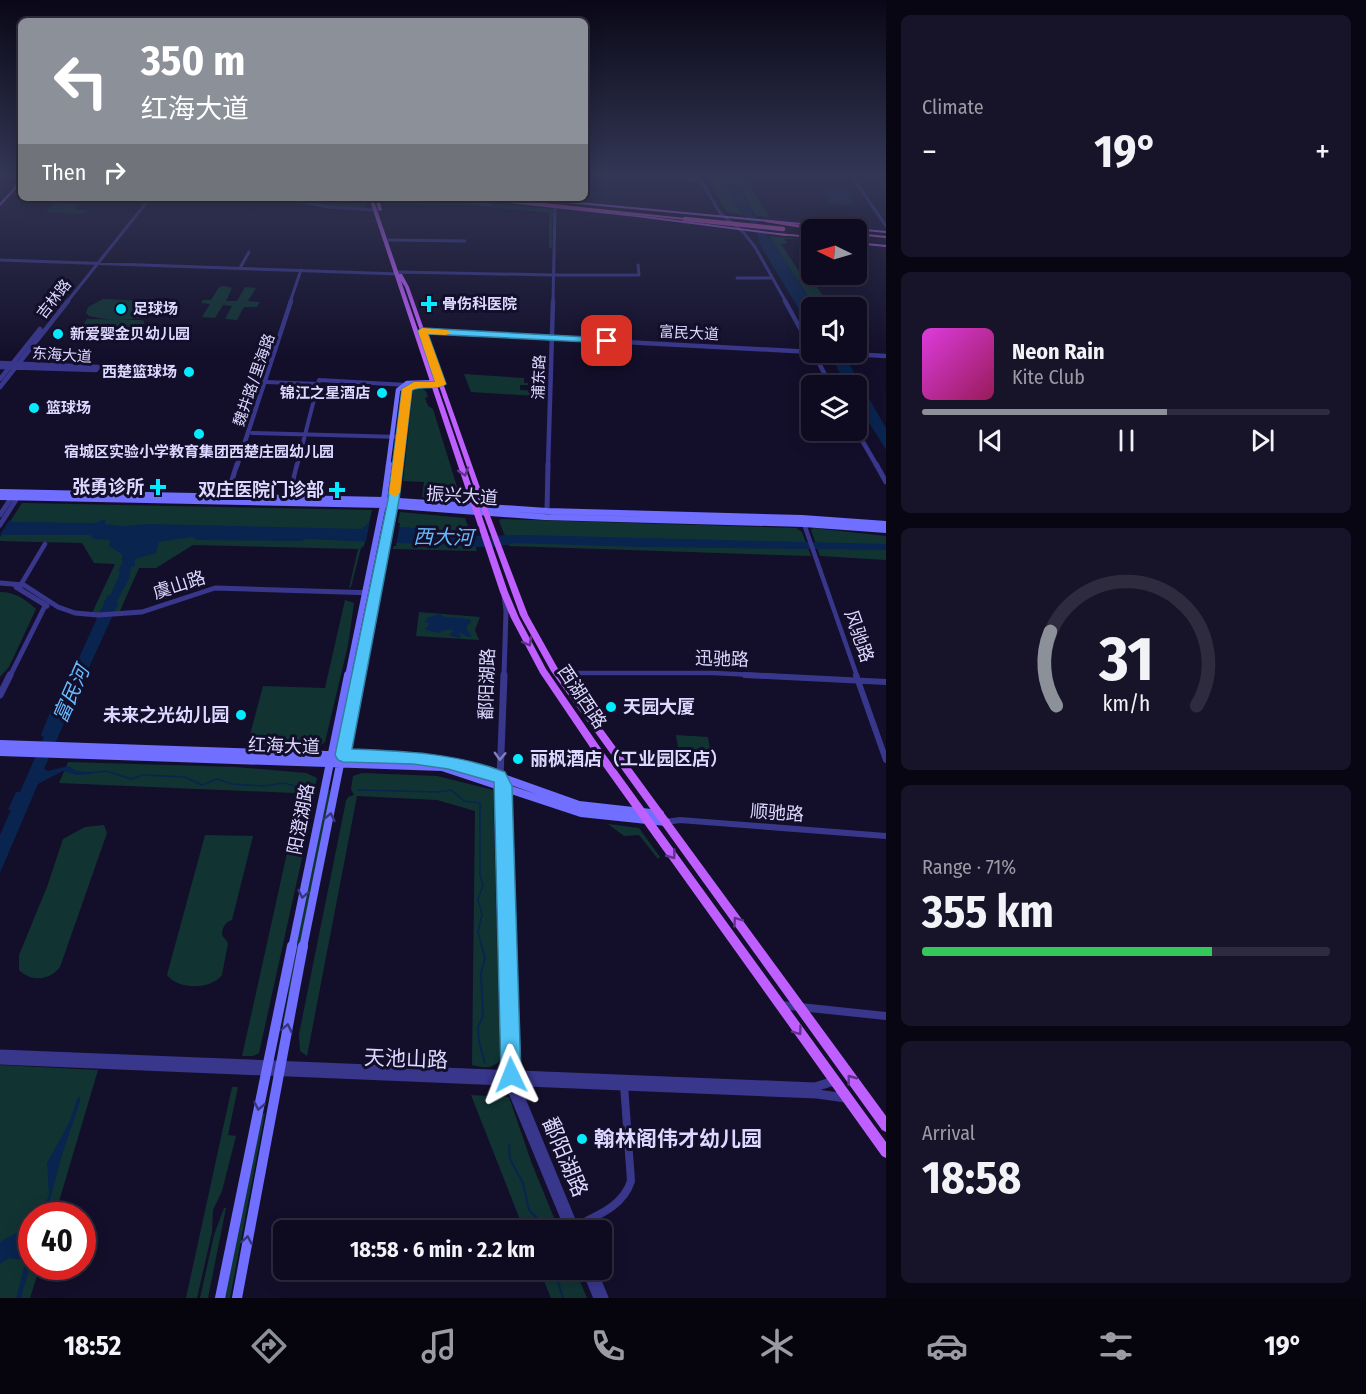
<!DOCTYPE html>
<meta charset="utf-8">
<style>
:root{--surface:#0e0b20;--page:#171429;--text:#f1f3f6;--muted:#9b9ba5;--line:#2e2b3e;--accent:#8c9099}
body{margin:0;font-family:"Fira Sans Condensed","Noto Sans SC",sans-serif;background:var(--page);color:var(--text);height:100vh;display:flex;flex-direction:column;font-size:22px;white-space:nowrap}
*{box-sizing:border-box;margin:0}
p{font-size:20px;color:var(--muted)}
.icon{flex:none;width:33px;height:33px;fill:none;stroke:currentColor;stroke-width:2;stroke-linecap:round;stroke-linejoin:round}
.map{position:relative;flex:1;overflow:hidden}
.side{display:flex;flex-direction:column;gap:15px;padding:15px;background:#080612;width:480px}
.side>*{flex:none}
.guide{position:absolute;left:18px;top:18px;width:570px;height:183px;border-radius:9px;box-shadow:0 3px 15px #0003,0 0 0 2px var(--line);background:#8c9099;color:#fff;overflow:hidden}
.needle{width:39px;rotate:275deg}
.tools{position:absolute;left:801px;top:219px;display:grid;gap:12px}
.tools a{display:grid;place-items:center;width:66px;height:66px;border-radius:9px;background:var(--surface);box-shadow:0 3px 15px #0003,0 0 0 2px var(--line);font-size:30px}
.speed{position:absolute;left:18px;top:1202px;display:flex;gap:12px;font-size:30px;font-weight:700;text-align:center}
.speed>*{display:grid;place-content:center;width:78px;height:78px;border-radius:50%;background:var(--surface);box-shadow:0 3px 15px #0003,0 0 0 2px var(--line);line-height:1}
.speed .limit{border:9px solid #d22;background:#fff;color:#111}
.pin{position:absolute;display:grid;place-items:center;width:51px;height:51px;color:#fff;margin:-26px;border-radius:12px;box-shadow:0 3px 9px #0006}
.me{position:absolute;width:66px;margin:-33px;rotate:358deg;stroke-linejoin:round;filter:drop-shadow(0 0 4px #0008)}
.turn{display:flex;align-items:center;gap:21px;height:126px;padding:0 24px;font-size:27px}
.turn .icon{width:78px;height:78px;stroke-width:2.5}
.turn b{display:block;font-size:42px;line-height:51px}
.then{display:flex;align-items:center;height:57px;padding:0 24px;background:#0003;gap:12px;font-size:22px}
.big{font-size:45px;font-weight:700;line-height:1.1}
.side .card{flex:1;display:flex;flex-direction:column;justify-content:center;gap:9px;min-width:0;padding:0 21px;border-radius:9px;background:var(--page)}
.side .dial{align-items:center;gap:0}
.dial svg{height:156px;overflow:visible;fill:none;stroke:var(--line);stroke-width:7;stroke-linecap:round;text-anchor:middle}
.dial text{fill:var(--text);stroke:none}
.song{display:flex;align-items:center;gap:18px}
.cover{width:72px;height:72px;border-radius:9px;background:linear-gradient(135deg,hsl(300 70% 55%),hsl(330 70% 35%))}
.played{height:6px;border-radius:3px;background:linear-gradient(90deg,var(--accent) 60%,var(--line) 60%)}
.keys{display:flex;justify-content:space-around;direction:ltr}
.heat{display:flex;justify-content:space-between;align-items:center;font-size:33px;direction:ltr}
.charge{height:9px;border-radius:4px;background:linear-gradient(90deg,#34c759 71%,var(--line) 0)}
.trip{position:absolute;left:273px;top:1220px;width:339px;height:60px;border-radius:9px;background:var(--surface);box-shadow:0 3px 15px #0003,0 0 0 2px var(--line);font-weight:700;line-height:60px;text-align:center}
.dock{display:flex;height:96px;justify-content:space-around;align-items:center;background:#06040d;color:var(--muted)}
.dock .icon{width:42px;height:42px}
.dock .active{color:var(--accent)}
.dock b{font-size:27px;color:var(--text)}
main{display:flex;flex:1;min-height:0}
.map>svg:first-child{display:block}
</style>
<main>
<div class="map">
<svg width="886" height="1298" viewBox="0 0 886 1298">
<rect width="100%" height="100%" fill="#130f2a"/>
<path fill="#113433" d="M705 175H720L728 193 743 215 727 212Z
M733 175H742L770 218 755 215Z
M285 198H363L367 209 325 206Z
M383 198H440L553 209 552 248H549V213L468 205 384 204Z
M54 203 80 204 76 210H89L83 214 46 212Z
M769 236 811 240 784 239 787 243 781 244 804 279 812 280 831 307H815Z
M224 286 232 288 226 301H237L245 287 256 288 248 301 260 302 257 307H244L237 320 225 319 232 306 223 305 215 318 202 317 210 304 201 303 203 300H211L219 287Z
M103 299 148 301 155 308C146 324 105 320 89 316L86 313 88 307Z
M87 319 141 320 144 321V324L135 334 78 332Z
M464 374 524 378V383H528V385H520V390L536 391V396L471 392Z
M421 388 426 391 428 397 425 398 428 406 433 409 461 500 422 497 424 482 403 481 413 390Z
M22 503 372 510 364 546 361 548 351 587 349 588 358 549 193 545 156 568H139L119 613H92L115 564 94 563 82 543 0 541V537Z
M400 512 465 518 477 551 393 549Z
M501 519 796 528 802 532 811 556 509 546 499 521Z
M813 528 886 536V560L820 556 811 530Z
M0 592C15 592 25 599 36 609L9 667 0 677Z
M345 600 354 603 348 645 325 742 316 748 247 746 263 686 325 688Z
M419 612 480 617 475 630 479 640 416 636Z
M676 735 708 737 710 750 678 748Z
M68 762 236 767 306 773 317 778 307 822 302 858 259 1053 253 1056H242L299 799 294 793 59 783Z
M362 773 437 776 493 790 500 1061C491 1069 484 1068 472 1065L475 811 437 800 357 796 307 1056 300 1051 299 1034 346 801 348 797 354 795 351 789 353 776Z
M327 790H330L325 829 285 1025H282L288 996 290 965Z
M608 824 639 828 660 857 658 859 639 835 624 836Z
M104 825 107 833 60 967C49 981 31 982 19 970V955L47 887 63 839 85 827Z
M205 835 253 836 232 920C225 922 222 928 222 935L228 943 222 975C210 990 179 990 167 975Z
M0 1065 98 1070 55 1215H32V1266H40L30 1298H0Z
M232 1087H238L228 1135 236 1136 222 1191 213 1210 212 1232 197 1298H186Z
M471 1095 509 1097 532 1164 559 1230H524Z
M265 1113 230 1298H223L260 1114Z
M224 1208H226L208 1298H200L214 1235Z
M539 1269H575L587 1298H551Z"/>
<path fill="#09244e" d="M720 175H733L761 230 770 238 815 307 812 308 811 329 759 243 757 230 732 201Z
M822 190H846L853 203 850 205 830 203Z
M843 353 886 428V450L857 403 856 386 846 385 831 356Z
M106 519 105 524 121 526 149 524 362 529 367 524 460 532 466 536 524 535 886 544V550L642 547 514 543C491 551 459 545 435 544L434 540H422L421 544 307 539 301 541 197 540 192 537 159 542 156 553 135 559V566L131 567 129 579 117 601 118 604 69 711 64 714V716H67L44 769 48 771 68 766 77 771 91 772 92 774 77 775 63 771 38 784 0 873V835L11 810H8L16 792H20L44 737 41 736 42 732 51 710H55L61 697 58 696 64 682H68L107 596 111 594 120 573 118 571 123 562 121 559 123 555 109 546 110 540 93 539 90 535H0L9 520 14 522 95 523Z
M439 614 446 617 470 619 471 623 467 625V630L472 636 468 637 459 632 461 637 458 638 449 635 454 630H445L438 633 426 630 425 627H428L429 623 425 622 427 618Z
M78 1097H80V1102L62 1155 46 1215H41L49 1195 47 1163 69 1123Z
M31 1225V1262L21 1298H16L25 1264 22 1260 9 1258 0 1264V1242Z"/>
<path fill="#130f2a" d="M370 522 400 523 396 546 365 545Z"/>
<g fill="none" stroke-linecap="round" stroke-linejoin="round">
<path stroke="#09244e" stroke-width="1.5" d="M90 773 106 771 131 779 143 775 185 777 202 785 217 779 232 784 263 786 284 783 303 788
M358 790 439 792 451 790 464 801 480 803V875L483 885 478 899 482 915 478 931 482 948"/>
<path stroke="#09244e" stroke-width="2" d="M482 946 485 958 481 973 483 1016 478 1027 479 1042 485 1063
M509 1145 510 1159 523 1183 529 1210 548 1230
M554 1269 563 1298"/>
<path stroke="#39378c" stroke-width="3" d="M281 198 328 207 375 210
M380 201 469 202 491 205
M389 240 465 241
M240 268 249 252
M553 275H639L638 265
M737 278H772"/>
<path stroke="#39378c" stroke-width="4" d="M265 382 318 384 319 380 407 385
M252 433 401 437
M297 466 318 384"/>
<path stroke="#39378c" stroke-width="4.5" d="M288 501 297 464
M803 521 857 676
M20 586 45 544
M557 673H714L774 676"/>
<path stroke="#39378c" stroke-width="6" d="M745 675 886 682
M856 675 886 760
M666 822 680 820 886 836"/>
<path stroke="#39378c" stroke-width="8" d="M781 1005 886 1016
M574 1227C596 1216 623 1207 631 1181L624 1085"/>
<path stroke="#39378c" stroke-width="3" d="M618 175 701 180
M698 175 720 213 744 233 755 247 786 302
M851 175 886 226
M13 186H21
M0 260 400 274
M399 272 553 275
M67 302 150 198
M290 302 301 270
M553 302 555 208"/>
<path stroke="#39378c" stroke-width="4.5" d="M785 301 812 350
M422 331 812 352
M813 352 886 356
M813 352 831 386
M0 363 98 367 96 370 0 367
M0 379 40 329
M0 387 68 301
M856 430 877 466
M237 466 291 301
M548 466 553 301"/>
<path stroke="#39378c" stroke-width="5" d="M876 464 886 482
M227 496 237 464
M547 511 548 464
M0 515 13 495
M0 525 19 495
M0 583 24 585 58 607 75 613 98 615 142 612 215 588 375 593
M16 587 47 606
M10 676 45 606
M504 676 506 611 504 596"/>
<path stroke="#39378c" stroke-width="7" d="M0 695 10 675
M503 948 500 777 504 675"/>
<path stroke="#39378c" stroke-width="9" d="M503 946 506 1075 570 1230
M508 978 511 1075 575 1230
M0 1054 815 1087 834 1081
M0 1060 817 1094 846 1098
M586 1269 598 1298
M592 1269 604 1298"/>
<path stroke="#706fff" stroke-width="4.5" d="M388 466 398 390 407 383 438 382
M397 466 407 389 414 385"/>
<path stroke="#706fff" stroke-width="6" d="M0 492 384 500 547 511 802 518 886 524
M0 497 383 505 545 517 804 524 886 530
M348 676 384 500 389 464
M358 676 393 500 398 464"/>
<path stroke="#706fff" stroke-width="8" d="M0 744 413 758 448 763 500 777 579 805 660 814
M0 752 442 767 581 813 666 822
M292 948 348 675
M303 948 358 675"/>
<path stroke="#706fff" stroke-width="10" d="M220 1298 292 946
M237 1298 303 946"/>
<path fill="#c05fff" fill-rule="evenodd" d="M20 181H21V184L0 206V203Z
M369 198H373L399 274H402L409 287 489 513 528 615 557 667 886 1116V1132L882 1130 551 671 520 615 483 513 405 287 401 281 508 592 519 618 546 669 604 753 886 1142V1158L882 1156 598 759 540 673 511 618 500 592Z
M462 198H475L637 215 786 234 788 235 786 236 637 217Z
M523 198H537L886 231V233L525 199Z
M378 200 380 201 382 210 380 211 378 210 376 201Z
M856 242 886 245V247L856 244Z"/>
<path fill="#e059d4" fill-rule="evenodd" d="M465 198H497L685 218 687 219 685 220Z
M767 220 826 229 828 230H814L765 222V221Z
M777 233 812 236V238L779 235H777Z
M856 233 886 236V238L856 235Z"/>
<path stroke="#e059d4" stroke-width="4.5" d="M685 219 783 229"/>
</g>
<defs><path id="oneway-chevron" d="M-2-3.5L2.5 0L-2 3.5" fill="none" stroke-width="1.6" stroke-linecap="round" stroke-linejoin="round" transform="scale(1.5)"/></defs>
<g stroke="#61338a">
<use href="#oneway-chevron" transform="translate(464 472) rotate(72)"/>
<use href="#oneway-chevron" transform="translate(528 642) rotate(61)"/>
<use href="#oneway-chevron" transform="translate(672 855) rotate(53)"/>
<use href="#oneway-chevron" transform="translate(737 921) rotate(-125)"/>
<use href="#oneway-chevron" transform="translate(798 1031) rotate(54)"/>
<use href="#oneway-chevron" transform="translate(851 1079) rotate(-127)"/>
</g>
<use stroke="#827fc0" href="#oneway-chevron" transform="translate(500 756) rotate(92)"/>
<g stroke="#38357f">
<use href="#oneway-chevron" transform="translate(330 817) rotate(-78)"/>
<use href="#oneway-chevron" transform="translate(303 894) rotate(102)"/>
<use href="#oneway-chevron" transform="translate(287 1028) rotate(-78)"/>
<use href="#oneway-chevron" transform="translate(259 1106) rotate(101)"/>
<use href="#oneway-chevron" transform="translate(247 1240) rotate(-80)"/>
</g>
<linearGradient id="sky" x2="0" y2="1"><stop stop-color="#0a0817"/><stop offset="0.49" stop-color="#333755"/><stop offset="1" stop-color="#333755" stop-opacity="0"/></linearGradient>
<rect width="886" height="357" fill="url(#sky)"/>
<path fill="#4fc3f7" stroke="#337fa1" stroke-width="1.5" d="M422 328 607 338 612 341 607 343 428 334 446 384C436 391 422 385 412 390L399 500 352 749C404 751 455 753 505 772L512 786 521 1075 518 1082 511 1085 504 1082 501 1075 494 782 448 769 413 764 343 762 338 760 335 755 388 500 402 389 414 382H435L418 331Z"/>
<path fill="#f59e0b" d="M422 328 446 330 451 332 446 335 428 334 446 384C436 391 422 385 412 390L400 493 394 497 389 493 402 389 414 382H435L418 331Z"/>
<g fill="#04ebff" stroke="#130f2a" stroke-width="2">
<path d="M426 295h6v6h6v6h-6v6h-6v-6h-6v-6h6z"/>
<circle cx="121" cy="309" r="6"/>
<circle cx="58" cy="334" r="6"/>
<circle cx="189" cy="372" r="6"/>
<circle cx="382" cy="393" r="6"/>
<circle cx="34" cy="408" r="6"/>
<circle cx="199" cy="434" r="6"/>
<path d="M155 478h6v6h6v6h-6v6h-6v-6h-6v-6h6z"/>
<path d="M334 481h6v6h6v6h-6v6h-6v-6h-6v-6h6z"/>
<circle cx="611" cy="707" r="6"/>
<circle cx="241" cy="715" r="6"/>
<circle cx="518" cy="759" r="6"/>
<circle cx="582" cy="1139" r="6"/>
</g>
<g text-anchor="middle" stroke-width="6" stroke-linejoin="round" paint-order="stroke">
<g font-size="15" fill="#dcd8ff" stroke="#130f2a">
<text transform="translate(54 299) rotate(-52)" y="5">吉林路</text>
<text transform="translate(689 333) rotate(3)" y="5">富民大道</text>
<text transform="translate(62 355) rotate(4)" y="5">东海大道</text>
<text transform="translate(539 377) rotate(-88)" y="5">浦东路</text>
<text transform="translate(254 380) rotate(-71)" y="5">魏井路/里海路</text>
</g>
<g font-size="15" font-weight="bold" fill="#dcd8ff" stroke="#130f2a" text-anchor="start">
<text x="442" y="309">骨伤科医院</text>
<text x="133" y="314">足球场</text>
<text x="70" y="339">新爱婴金贝幼儿园</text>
<text x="177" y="377" text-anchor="end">西楚篮球场</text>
<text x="370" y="398" text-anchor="end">锦江之星酒店</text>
<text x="46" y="413">篮球场</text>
<text x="199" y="457" text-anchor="middle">宿城区实验小学教育集团西楚庄园幼儿园</text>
</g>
<g font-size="18" font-weight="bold" fill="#dcd8ff" stroke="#130f2a" text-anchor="end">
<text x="144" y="493">张勇诊所</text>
<text x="324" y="496">双庄医院门诊部</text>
<text x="623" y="713" text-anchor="start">天园大厦</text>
<text x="229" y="721">未来之光幼儿园</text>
<text x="530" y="765" text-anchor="start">丽枫酒店（工业园区店）</text>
</g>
<g font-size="18" fill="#dcd8ff" stroke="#130f2a">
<text transform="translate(462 496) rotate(4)" y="6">振兴大道</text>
<text transform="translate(179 585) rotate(-18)" y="6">虞山路</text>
<text transform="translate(859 636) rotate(71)" y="6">风驰路</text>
<text transform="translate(722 659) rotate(2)" y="6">迅驰路</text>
<text transform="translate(487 684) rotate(-88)" y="6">鄱阳湖路</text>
<text transform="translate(582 697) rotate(56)" y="6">西湖西路</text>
<text transform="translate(284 746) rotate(2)" y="6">红海大道</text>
<text transform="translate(777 813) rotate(4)" y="6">顺驰路</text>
<text transform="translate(301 819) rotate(-79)" y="6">阳澄湖路</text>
</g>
<g font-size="20" font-style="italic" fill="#6bf" stroke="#130f2a">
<text transform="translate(443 537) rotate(1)" y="7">西大河</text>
<text transform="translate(71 694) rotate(-66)" y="7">富民河</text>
</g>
<g font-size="21" fill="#dcd8ff" stroke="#130f2a">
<text transform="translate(406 1059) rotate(2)" y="7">天池山路</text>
<text transform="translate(565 1157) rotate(67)" y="7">鄱阳湖路</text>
</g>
<g font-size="21" font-weight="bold" fill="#dcd8ff" stroke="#130f2a" text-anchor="start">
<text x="594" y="1146">翰林阁伟才幼儿园</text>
</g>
</g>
</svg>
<div class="tools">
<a><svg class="needle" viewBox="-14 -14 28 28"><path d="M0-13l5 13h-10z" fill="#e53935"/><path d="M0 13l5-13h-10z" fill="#9b9ba5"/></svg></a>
<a><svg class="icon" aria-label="sound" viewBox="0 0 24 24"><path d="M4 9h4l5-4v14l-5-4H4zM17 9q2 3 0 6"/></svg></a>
<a><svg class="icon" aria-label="layers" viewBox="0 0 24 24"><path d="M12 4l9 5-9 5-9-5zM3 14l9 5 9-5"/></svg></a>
</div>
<div class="speed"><div class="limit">40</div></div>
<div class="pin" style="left:607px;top:341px;background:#d93025"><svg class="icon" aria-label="arrive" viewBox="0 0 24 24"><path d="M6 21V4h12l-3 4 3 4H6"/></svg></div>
<svg class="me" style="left:511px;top:1075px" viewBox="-20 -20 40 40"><path d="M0-17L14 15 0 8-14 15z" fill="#4fc3f7" stroke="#fff" stroke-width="4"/></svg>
<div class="trip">18:58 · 6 min · 2.2 km</div>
<div class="guide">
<div class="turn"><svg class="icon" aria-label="left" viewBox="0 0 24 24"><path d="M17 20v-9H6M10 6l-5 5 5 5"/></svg><div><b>350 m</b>红海大道</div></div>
<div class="then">Then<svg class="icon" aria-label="right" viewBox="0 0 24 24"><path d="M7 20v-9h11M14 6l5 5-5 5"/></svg></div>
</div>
</div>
<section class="side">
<div class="card"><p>Climate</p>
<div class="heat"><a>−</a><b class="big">19°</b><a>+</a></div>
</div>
<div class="card">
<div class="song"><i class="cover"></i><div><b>Neon Rain</b><p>Kite Club</p></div></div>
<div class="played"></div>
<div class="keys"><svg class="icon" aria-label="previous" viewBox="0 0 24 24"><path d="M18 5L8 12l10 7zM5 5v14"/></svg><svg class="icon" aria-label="pause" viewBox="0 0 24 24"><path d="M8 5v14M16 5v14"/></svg><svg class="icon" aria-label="next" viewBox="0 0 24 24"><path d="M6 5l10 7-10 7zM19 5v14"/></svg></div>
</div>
<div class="card dial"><svg viewBox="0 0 100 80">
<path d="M14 69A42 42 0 1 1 86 69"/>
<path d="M14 69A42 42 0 0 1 11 31" stroke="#8c9099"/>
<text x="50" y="56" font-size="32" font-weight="700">31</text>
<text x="50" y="72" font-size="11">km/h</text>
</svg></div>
<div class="card"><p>Range · 71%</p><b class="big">355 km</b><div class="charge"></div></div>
<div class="card"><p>Arrival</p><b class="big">18:58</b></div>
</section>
</main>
<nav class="dock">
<b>18:52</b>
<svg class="icon active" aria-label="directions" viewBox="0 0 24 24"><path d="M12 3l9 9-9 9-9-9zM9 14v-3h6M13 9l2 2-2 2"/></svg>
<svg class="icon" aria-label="music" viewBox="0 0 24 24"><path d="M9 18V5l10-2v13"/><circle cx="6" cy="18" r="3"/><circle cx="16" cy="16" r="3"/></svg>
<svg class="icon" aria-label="phone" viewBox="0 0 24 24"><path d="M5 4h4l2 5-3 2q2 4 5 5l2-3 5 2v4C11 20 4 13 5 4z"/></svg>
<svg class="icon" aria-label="climate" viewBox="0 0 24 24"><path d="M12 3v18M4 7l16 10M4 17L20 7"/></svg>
<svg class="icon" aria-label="car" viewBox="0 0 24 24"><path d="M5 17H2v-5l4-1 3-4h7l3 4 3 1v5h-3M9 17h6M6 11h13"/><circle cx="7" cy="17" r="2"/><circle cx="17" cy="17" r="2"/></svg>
<svg class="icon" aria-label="filters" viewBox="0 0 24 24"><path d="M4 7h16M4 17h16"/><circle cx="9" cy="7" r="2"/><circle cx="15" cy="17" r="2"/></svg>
<b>19°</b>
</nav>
